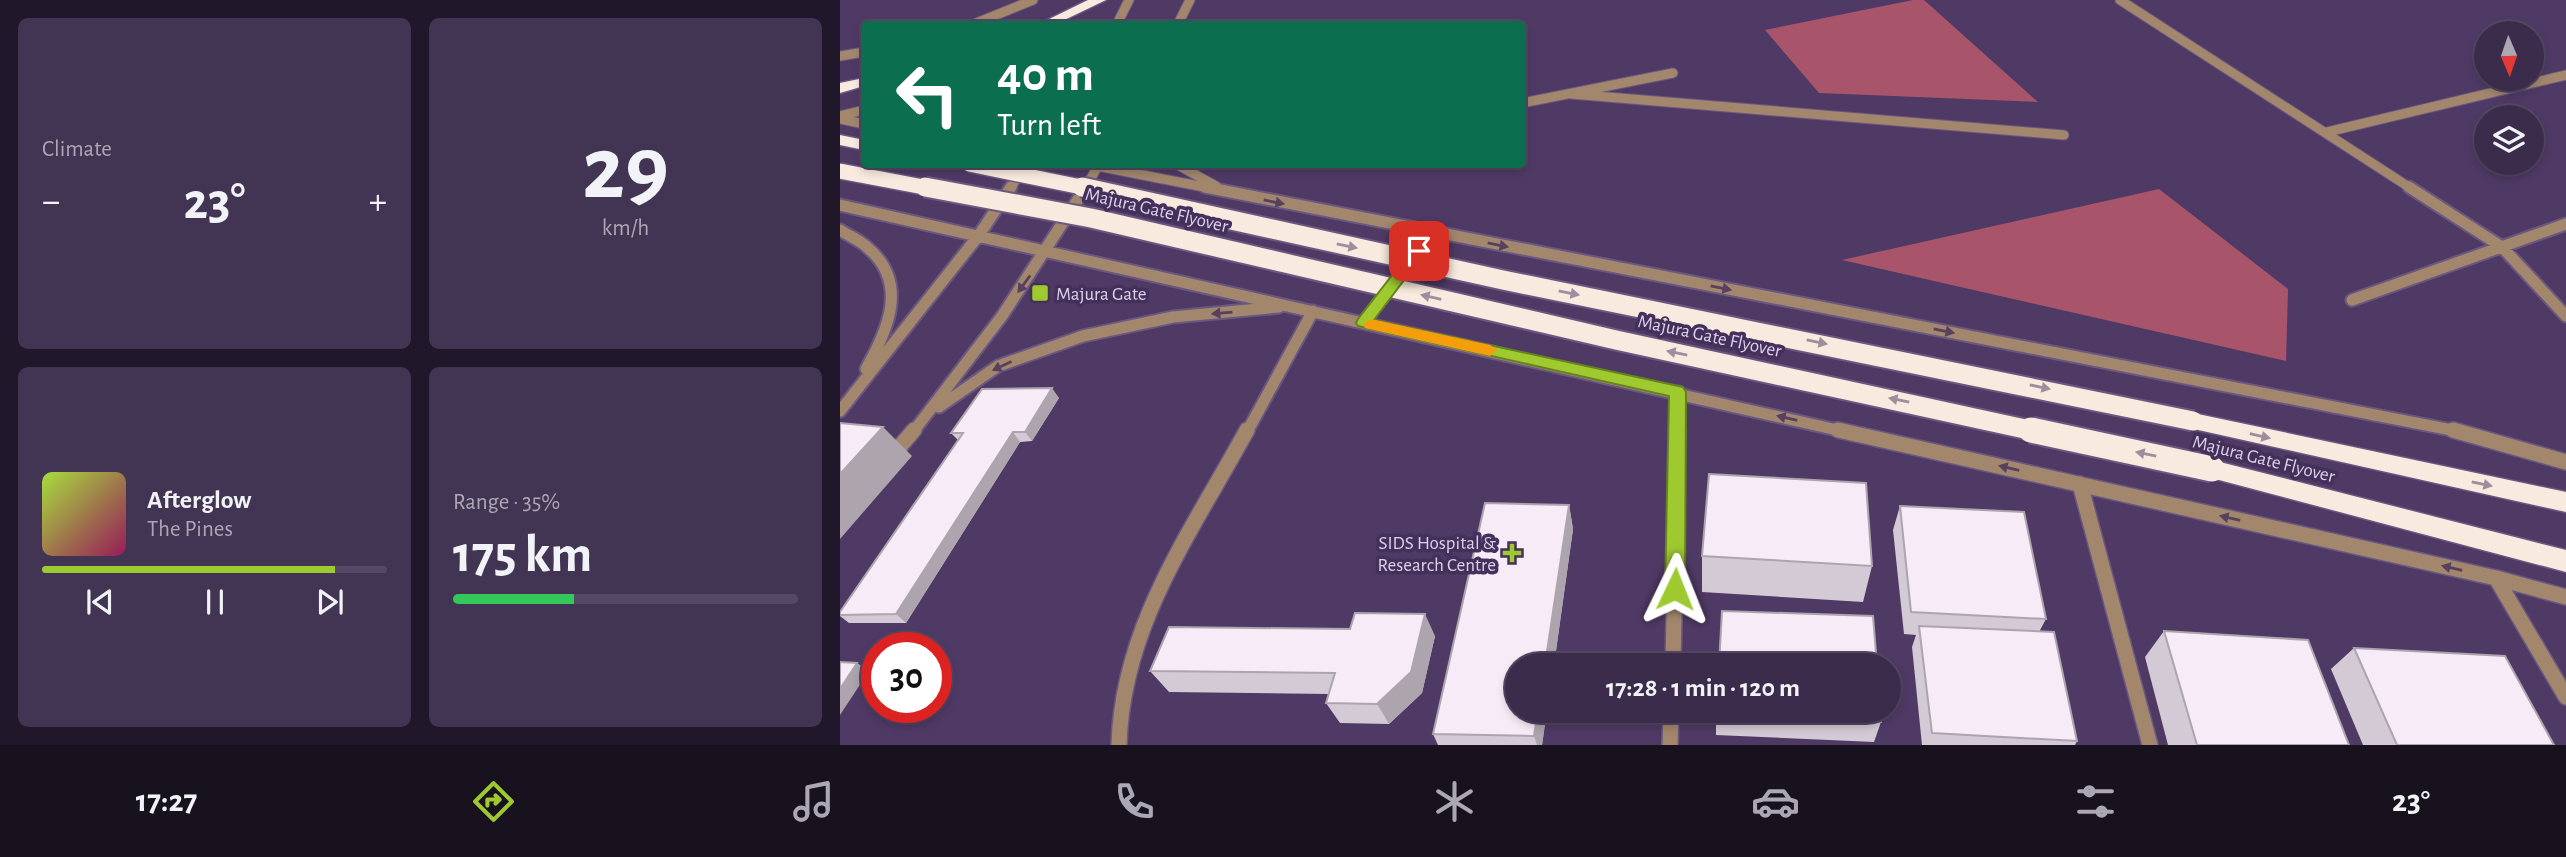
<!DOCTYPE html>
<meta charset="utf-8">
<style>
:root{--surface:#3b2c4c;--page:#423453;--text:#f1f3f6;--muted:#aca7b5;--line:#544864;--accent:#9eca2f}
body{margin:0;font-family:"Alegreya Sans",sans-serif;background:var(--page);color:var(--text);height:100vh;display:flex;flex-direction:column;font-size:26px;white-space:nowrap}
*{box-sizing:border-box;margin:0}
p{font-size:23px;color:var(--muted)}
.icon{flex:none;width:38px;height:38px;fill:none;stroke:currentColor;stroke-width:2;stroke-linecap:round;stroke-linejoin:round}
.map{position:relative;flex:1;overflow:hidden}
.details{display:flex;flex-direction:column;gap:18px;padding:18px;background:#20182a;width:840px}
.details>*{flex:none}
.hud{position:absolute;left:21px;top:21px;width:665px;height:147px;border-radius:7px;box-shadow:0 4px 10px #0003,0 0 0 2px var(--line);background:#0b6e4f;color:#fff;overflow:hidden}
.needle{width:46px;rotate:178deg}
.tools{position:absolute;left:1634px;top:21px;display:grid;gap:14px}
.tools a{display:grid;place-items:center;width:70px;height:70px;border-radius:50%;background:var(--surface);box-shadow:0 4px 10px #0003,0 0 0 2px var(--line);font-size:35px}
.speed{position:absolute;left:21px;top:632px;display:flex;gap:14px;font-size:35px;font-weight:700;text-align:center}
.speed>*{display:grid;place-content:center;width:91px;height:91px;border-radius:50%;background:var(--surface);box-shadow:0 4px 10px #0003,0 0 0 2px var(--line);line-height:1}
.speed .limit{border:10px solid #d22;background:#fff;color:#111}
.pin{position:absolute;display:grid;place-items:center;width:60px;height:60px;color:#fff;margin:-30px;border-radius:14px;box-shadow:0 4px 10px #0006}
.me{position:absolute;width:77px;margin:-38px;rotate:2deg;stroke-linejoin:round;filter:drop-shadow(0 0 5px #0008)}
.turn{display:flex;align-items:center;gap:24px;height:147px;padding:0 21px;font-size:32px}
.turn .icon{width:91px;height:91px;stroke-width:2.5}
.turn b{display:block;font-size:49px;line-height:60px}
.big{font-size:52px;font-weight:600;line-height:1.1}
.details .widget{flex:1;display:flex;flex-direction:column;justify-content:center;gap:10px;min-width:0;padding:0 24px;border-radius:10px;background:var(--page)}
.details .dial{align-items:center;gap:0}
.dial b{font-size:91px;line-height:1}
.song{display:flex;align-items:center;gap:21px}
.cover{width:84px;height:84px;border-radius:10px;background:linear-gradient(135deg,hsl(80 70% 55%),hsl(330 70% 35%))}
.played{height:7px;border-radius:4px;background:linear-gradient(90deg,var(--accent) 85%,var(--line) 85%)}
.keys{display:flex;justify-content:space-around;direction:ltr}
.heat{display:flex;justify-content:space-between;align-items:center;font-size:38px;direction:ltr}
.charge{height:10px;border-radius:5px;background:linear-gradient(90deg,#34c759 35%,var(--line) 0)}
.details .tiles{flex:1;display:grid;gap:18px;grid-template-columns:repeat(2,1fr)}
.trip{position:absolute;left:665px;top:653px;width:396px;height:70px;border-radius:35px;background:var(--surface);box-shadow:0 4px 10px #0003,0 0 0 2px var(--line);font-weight:600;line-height:70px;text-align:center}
.dock{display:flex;height:112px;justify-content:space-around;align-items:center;background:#18121e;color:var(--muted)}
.dock .icon{width:49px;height:49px}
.dock .active{color:var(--accent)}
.dock b{font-size:32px;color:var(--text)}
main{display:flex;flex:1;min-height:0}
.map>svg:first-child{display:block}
</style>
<main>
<section class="details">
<div class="tiles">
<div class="widget"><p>Climate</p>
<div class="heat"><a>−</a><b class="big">23°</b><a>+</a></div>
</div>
<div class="widget dial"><b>29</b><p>km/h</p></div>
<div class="widget">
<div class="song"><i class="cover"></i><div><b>Afterglow</b><p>The Pines</p></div></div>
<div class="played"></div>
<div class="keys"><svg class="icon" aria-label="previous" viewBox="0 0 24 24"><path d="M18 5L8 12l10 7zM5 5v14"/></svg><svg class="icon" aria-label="pause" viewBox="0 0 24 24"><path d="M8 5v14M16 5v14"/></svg><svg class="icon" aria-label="next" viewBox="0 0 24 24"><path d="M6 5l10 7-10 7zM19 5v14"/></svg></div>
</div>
<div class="widget"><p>Range · 35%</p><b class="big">175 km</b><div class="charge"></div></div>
</div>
</section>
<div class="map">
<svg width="1726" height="745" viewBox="0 0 1726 745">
<rect width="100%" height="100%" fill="#4f3a65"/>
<path fill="#a8556b" d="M1073 0H1084L1198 102 979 93 925 30Z
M1319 189 1448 289 1446 361 1002 260Z"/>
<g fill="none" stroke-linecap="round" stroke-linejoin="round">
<g stroke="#6b5880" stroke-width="11">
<path id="minor-far2" d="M1280 0 1572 189
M134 24 193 0
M277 24 289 0
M338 24 350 0
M0 56 24 52
M731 94 1224 135
M682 103 833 73
M0 116 24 110
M0 119 24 124
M1487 132 1726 75
M247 164 374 189
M336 164 376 186
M170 189 186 164
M245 189 259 164"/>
</g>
<g stroke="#6b5880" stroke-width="15">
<path id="minor-far1" d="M365 187 1622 432
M1569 187 1662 247 1726 316
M0 205 1006 432
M0 230C9 236 20 240 28 248 69 283 48 330 26 369
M1512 300 1726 224
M523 323 593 232
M838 392V432
M99 407 158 366 243 336 333 317 439 307
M0 411 139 235 171 187
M73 432 162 316 246 187
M407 432 473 311"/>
</g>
<g stroke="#6b5880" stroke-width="18">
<path id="minor" d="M998 430 1656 578 1726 597
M1613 430 1726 462
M51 457 74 430
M1240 484 1310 745
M1656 578 1726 697
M833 665 838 430
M279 745C282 626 352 531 407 430
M830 745 831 710"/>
</g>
<g stroke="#6b5880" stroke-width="3">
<path id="highway" d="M248 0H266L216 24H199Z
M24 78V86L0 93V83Z
M0 135 24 140V150L0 145Z
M1353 413 1726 492V512L1345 427 1342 421 1345 415Z
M1372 460 1726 550V572L1364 476 1360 469 1364 462Z"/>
</g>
<use href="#minor-far2" stroke="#a2876d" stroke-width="9"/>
<use href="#minor-far1" stroke="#a2876d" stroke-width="11"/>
<use href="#minor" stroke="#a2876d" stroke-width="15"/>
<use href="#highway" fill="#f8eade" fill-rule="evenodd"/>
<g stroke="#6b5880" stroke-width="18" stroke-linecap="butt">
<path id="highway-bridge-far2" d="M129 164 251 189
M0 171 94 189"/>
</g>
<g stroke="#6b5880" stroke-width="23" stroke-linecap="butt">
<path id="highway-bridge-far1" d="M85 187 251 218 776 340 1199 432
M242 187 663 280 1353 421"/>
</g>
<g stroke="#6b5880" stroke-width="29" stroke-linecap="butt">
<path id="highway-bridge" d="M1191 430 1372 469"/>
</g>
<use href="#highway-bridge-far2" stroke="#f8eade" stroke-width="15"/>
<use href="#highway-bridge-far1" stroke="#f8eade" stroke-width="19"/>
<use href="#highway-bridge" stroke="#f8eade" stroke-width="25"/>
</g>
<path fill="#d4cad5" d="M219 398 192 441 180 442 66 623H9L0 616V612L118 440 111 433Z
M729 505 733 529 714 665H677V710H707L702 745H598L593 734Z
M1060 506 1206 619 1199 632 1237 741 1235 745H1082L1072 647 1076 635 1064 634 1053 530Z
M862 556 1032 566 1023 602 862 592Z
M1324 631 1509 745H1328L1305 657Z
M595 636 582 693 549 724 500 723 486 703 489 694 329 692 310 671Z
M1514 648 1714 745H1523L1491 669Z
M876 710 1041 722 1034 742 876 735Z"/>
<path fill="#ada4ae" d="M212 388 219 398 192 441 185 432Z
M43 427 72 456 0 539V474Z
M173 432 180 442 66 623 56 614Z
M729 505 733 529 714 665H705Z
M585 614 595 636 582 693 549 724 537 704Z
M17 663 29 671 0 715V689Z
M698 710H707L702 745H697L694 736Z"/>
<path fill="#f7ebf8" stroke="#ada4ae" stroke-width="2" d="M212 388 185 432H173L56 614 0 615V612L123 433H111L142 389Z
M0 423 43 427 0 474Z
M869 474 1026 483 1032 566 862 556Z
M645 503 729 505 705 665H677V710H698L694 736 593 734Z
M1060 506 1184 512 1206 619 1071 612Z
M882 611 1033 616 1037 665H879Z
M515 613 585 614 571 672 537 704 486 703 495 673 310 671 329 627 510 629Z
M1079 626 1214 632 1237 741 1092 733Z
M1324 631 1468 640 1509 745H1357Z
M1514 648 1665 656 1714 745H1557Z
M0 662 17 663 0 689Z
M876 710H1040L1041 722 876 715Z"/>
<defs><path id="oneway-solid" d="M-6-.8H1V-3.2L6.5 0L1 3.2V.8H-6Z" transform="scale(1.75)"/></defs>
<g fill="#57415e">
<use href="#oneway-solid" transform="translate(434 202) rotate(11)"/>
<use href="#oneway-solid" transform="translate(658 245) rotate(11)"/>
<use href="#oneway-solid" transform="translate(184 284) rotate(126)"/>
<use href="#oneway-solid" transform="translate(881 288) rotate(11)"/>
<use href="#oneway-solid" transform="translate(382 313) rotate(175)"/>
<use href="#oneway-solid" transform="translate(1104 331) rotate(11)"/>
<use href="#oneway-solid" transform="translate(162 366) rotate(155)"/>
<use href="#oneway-solid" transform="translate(947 418) rotate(-167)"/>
<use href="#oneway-solid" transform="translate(1169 468) rotate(-167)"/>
<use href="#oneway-solid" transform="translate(1390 518) rotate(-167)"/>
<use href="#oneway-solid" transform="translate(1612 568) rotate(-167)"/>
</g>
<g fill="#9e8d9c">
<use href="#oneway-solid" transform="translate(507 246) rotate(12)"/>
<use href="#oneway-solid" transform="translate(729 293) rotate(11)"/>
<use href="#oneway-solid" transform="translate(591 297) rotate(-167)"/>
<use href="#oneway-solid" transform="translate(977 342) rotate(11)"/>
<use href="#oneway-solid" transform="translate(837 353) rotate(-168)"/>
<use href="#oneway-solid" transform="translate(1200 387) rotate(12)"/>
<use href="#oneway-solid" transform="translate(1059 400) rotate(-168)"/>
<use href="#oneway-solid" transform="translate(1420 436) rotate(13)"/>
<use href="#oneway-solid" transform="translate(1306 454) rotate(-168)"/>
<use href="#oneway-solid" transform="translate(1642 484) rotate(12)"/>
</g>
<path fill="#9eca2f" stroke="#67831f" stroke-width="2" d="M579 246 586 251 534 320 843 387 846 392 845 589 842 595 835 597 828 595 825 589 829 396 518 326 516 323 518 319 574 247Z"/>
<path fill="#f59e0b" d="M531 319 650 345 657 350 650 356 525 328 523 324Z"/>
<g fill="#9eca2f" stroke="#44305a" stroke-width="2.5">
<rect x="191" y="284" width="18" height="18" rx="3.5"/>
<path d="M668.5 542.5h7v7h7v7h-7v7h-7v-7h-7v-7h7z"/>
</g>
<g text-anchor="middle" stroke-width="7" stroke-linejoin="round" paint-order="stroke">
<g font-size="19" fill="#dcd1eb" stroke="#44305a">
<text transform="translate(317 209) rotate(13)" y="7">Majura Gate Flyover</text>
<text transform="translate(870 335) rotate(12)" y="7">Majura Gate Flyover</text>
<text transform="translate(1424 458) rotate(14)" y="7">Majura Gate Flyover</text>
</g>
<g font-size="19" fill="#dcd1eb" stroke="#44305a" text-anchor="start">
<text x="216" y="300">Majura Gate</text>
<text x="656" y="549" text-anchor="end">SIDS Hospital &amp;<tspan x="656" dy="22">Research Centre</tspan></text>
</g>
</g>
</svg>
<div class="tools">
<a><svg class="needle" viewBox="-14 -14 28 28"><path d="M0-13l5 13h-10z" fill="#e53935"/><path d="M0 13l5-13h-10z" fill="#aca7b5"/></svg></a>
<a><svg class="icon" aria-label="layers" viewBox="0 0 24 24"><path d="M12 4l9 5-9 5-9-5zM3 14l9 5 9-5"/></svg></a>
</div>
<div class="speed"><div class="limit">30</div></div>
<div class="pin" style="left:579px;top:251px;background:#d93025"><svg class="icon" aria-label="arrive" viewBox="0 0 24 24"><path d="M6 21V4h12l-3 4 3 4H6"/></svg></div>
<svg class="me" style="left:835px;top:589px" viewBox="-20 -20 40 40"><path d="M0-17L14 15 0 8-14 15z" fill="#9eca2f" stroke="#fff" stroke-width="4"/></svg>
<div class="trip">17:28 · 1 min · 120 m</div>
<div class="hud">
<div class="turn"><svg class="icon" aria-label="left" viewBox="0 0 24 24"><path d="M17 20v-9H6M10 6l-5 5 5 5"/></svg><div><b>40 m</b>Turn left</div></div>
</div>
</div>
</main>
<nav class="dock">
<b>17:27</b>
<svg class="icon active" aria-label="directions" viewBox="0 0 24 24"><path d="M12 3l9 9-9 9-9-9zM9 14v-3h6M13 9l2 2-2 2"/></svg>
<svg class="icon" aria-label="music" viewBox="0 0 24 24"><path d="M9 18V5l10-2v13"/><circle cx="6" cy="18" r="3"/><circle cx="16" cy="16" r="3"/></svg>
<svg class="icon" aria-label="phone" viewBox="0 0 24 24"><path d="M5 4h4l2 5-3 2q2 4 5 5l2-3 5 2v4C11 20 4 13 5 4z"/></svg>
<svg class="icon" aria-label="climate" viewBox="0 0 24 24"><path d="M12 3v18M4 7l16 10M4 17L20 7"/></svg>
<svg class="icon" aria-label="car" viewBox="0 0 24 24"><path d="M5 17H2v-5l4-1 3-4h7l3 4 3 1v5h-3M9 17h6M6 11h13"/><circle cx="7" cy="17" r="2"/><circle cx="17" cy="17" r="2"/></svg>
<svg class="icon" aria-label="filters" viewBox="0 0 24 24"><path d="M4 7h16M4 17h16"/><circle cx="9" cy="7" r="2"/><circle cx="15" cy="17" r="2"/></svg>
<b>23°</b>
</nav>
